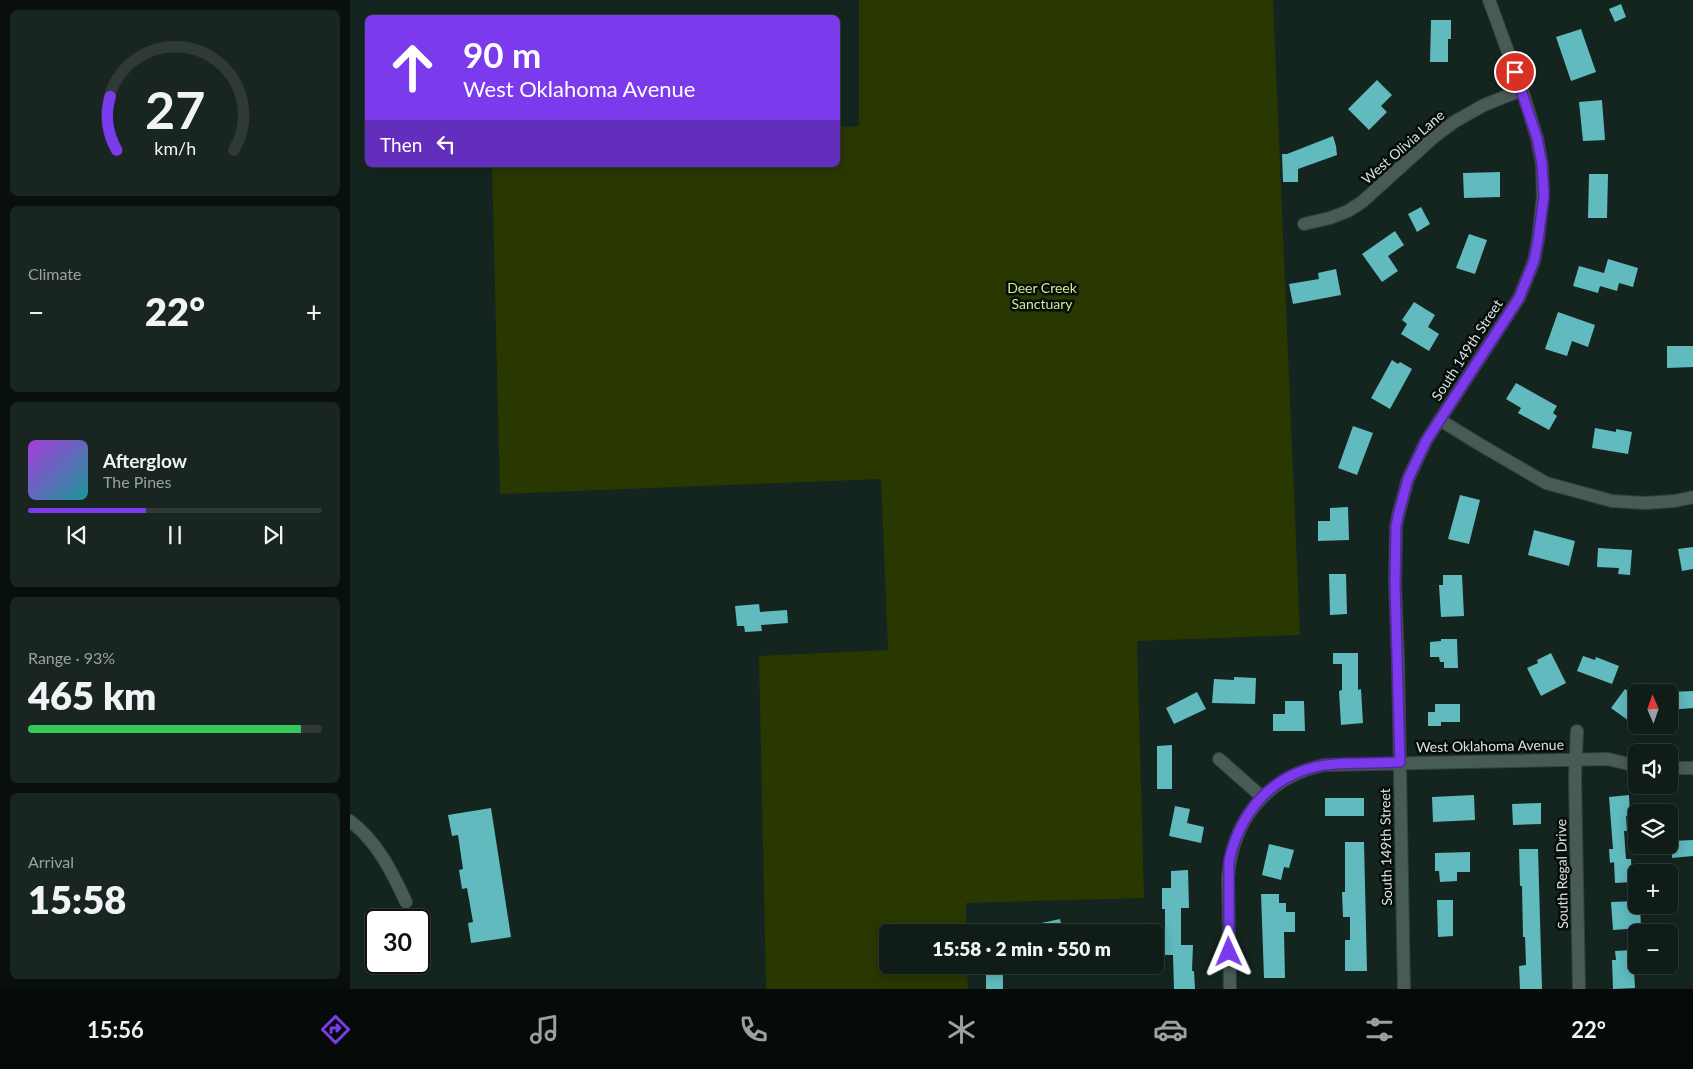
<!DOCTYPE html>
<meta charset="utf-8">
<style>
:root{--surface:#0f1c18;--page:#182521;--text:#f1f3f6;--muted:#9ba1a2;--line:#2f3a37;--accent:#7c3aed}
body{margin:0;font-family:Lato,sans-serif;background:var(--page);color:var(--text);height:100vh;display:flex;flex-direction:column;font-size:19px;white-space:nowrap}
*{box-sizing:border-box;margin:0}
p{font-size:16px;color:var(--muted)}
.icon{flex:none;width:28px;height:28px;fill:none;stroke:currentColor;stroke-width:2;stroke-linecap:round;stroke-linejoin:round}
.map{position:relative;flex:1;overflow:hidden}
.details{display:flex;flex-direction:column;gap:10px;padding:10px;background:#080f0d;width:350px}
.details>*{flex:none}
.banner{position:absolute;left:15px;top:15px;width:475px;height:152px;border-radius:8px;box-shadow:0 2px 12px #0003,0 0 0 1px var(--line);background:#7c3aed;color:#fff;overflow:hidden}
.needle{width:32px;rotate:358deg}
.controls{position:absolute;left:1278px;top:684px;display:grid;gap:10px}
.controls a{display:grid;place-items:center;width:50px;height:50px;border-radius:8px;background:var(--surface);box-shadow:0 2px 12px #0003,0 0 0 1px var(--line);font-size:25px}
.speed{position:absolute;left:15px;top:909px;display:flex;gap:10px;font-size:25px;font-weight:700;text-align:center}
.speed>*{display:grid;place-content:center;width:65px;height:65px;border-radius:50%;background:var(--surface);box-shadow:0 2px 12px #0003,0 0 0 1px var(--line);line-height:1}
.speed .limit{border:2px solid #111;border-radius:8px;background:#fff;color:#111}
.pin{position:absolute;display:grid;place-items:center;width:42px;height:42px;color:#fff;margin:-21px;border:2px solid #fff;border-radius:50%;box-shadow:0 1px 5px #0007}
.me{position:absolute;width:55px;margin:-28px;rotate:359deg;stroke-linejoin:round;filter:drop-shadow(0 0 4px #0008)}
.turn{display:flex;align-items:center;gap:18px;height:105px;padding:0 15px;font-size:22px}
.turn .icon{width:65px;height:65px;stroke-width:2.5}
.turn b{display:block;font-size:35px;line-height:42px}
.then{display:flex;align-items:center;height:48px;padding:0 15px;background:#0003;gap:10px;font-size:19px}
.big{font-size:38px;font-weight:800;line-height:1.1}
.details .tile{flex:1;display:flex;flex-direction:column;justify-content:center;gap:8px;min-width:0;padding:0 18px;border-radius:8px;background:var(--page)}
.details .dial{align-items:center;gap:0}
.dial svg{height:130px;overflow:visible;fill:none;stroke:var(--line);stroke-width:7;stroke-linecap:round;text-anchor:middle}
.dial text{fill:var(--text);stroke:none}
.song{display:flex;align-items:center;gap:15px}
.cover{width:60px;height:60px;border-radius:8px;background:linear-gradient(135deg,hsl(280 70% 55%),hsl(180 70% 35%))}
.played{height:5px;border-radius:2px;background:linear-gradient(90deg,var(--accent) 40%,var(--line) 40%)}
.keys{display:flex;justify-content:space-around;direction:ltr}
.heat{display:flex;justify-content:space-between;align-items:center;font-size:28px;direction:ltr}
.charge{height:8px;border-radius:4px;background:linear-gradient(90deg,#34c759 93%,var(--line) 0)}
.trip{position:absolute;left:529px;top:924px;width:285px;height:50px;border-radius:8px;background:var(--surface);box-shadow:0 2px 12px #0003,0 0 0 1px var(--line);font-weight:800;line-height:50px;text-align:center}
.tab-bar{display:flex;height:80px;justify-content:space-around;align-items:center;background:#060b0a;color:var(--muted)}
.tab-bar .icon{width:35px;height:35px}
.tab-bar .selected{color:var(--accent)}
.tab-bar b{font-size:22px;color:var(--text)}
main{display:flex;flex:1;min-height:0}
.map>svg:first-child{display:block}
</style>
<main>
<section class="details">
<div class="tile dial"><svg viewBox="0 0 100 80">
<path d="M14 69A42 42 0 1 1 86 69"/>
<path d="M14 69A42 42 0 0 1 10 36" stroke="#7c3aed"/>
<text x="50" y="56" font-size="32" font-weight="700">27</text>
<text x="50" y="72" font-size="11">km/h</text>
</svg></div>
<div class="tile"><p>Climate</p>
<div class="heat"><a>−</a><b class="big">22°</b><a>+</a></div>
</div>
<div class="tile">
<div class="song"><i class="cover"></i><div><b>Afterglow</b><p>The Pines</p></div></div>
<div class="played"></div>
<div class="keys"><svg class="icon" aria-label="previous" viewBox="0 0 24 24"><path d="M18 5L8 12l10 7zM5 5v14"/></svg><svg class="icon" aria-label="pause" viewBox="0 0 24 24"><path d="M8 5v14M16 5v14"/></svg><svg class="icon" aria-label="next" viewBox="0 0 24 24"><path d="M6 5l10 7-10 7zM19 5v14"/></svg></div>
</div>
<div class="tile"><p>Range · 93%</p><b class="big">465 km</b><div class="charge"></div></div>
<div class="tile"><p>Arrival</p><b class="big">15:58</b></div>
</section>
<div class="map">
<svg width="1343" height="989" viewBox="0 0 1343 989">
<rect width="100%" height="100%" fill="#142520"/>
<path fill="#293701" d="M509 0H923L950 635 787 641 794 898 616 903V932H538V965H617L618 989H416L409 656 538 650 531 479 150 494 142 165H488V127L509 126Z"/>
<path fill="#60babe" d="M1271 4 1276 17 1265 22 1259 9Z
M1081 20H1101V39H1098V62H1080Z
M1231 29 1246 72 1221 81 1206 37Z
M1027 80 1042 95 1031 106 1037 112 1019 130 998 109Z
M1252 100 1255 140 1233 141 1229 102Z
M983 136 986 146 987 155 948 169V182H933L932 154H937Z
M1150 172V197L1114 198 1113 173Z
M1239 174H1258L1257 218H1238Z
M1071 207 1080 224 1067 232 1058 214Z
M1045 231 1054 245 1038 256 1048 271 1032 282 1012 254Z
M1119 234 1137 240 1125 274 1106 268Z
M1258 259 1288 268 1283 287 1269 283 1267 291 1250 286 1248 293 1223 286 1229 266 1254 273Z
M986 269 991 295 943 304 939 284 969 279 968 273Z
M1064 302 1085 315 1078 327 1089 334 1079 351 1051 334 1057 324 1052 320Z
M1208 312 1245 325 1238 347 1222 341 1217 356 1195 349Z
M1317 346H1343V367L1317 368Z
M1042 360 1048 364 1050 362 1062 369 1040 409 1021 398Z
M1166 383 1207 406 1203 413 1207 416 1199 430 1168 413 1171 408 1156 399Z
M1003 426 1023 433 1007 475 988 468Z
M1245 428 1266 432V429L1282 432 1278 454 1242 448Z
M1110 495 1130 500 1119 544 1098 539Z
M998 507 999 540 968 541V521H980V508Z
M1184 530 1225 541 1219 566 1178 555Z
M1343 547V569L1332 571 1328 549Z
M1248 548 1282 550 1280 575 1268 574 1269 568 1247 567Z
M979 574H996L997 614 980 615Z
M1093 575H1112L1114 616 1091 617 1089 585H1093Z
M409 604 410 612 437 610 438 623 411 625 412 631 395 632 394 626H387L385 606Z
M1091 639H1107L1108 668H1094V662H1090L1089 657H1080V642L1091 641Z
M983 653H1008V690L1011 689 1013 723 991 725 989 691 992 690V664H983Z
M1201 653 1216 683 1191 696 1177 668 1188 663 1187 660Z
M1233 656 1245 660 1246 657 1269 666 1262 684 1227 671Z
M884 677 906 678 905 704 862 703 864 679 884 680Z
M1275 689 1284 696 1281 699 1286 703V726L1261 708Z
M1343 691V708L1319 710V692Z
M847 692 856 709 824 724 816 708Z
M935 701H954L955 731H923V714H935Z
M1085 704H1110V722H1091V726H1078V712H1085Z
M822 745V789H807V746Z
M1124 795 1125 820 1083 822 1082 797Z
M1279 795 1280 816H1276L1277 831H1274L1276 859H1281L1282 882 1265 883 1264 862 1260 863 1259 849H1263L1259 797Z
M975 798H1014V816H975Z
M1191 803V824L1163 825 1162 804Z
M825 806 840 809 837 823 854 827 851 843 819 836Z
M141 808 161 937 121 943 118 923 123 922 117 888 112 889 109 870 113 869 108 835 102 836 98 815Z
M1343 840V856L1322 858 1321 841Z
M995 842H1014L1017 971H995V940H1000V917H993L992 892H995Z
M919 844 944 850 939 868 934 867 931 880 912 875Z
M1169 849H1188L1192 989H1170L1169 966 1176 965 1175 937H1173L1172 886H1170Z
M1120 852V872H1107V881L1090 882 1089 871H1085V853Z
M838 870 839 908H831V945H843L842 971H844L845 989H824L823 955H815V909H812V888H821V871Z
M911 894H929V903H936V912H945V932H934L935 978H914Z
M1087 900H1103V936L1088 937Z
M1286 901V905H1290L1291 928 1263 930 1261 902Z
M710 919 713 932H669L668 928Z
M1283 950 1285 988 1263 989 1262 960H1266L1265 951Z
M636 965H653V989H636Z"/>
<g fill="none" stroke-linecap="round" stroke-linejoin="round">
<g stroke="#35413c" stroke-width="14">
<path id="minor" d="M954 224 980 218 998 211 1012 202 1085 136 1104 122 1134 105 1172 90
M1090 420 1129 444 1196 483 1262 501 1295 503 1325 501 1343 497
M1227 731 1225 777 1229 989
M869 759 912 797
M1319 768H1343
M0 821C27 841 42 872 56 902
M880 989 878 878C882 820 917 777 974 765L1258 759 1286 766
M1054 989 1048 661 1045 584 1046 526 1049 512 1058 479 1076 441 1169 298 1184 261 1188 240 1193 196 1192 165 1187 138 1172 90 1139 0"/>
</g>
<use href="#minor" stroke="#495b56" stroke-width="12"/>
</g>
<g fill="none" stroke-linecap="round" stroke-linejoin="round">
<g stroke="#51269a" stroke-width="12">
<path id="route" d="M879 952V861C889 817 916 780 961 768 985 761 1024 764 1050 762L1045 584 1046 526 1049 512 1058 479 1076 441 1169 298 1184 261 1188 240 1194 196 1192 164 1187 138 1165 72"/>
</g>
<use href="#route" stroke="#7c3aed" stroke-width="9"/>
</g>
<g text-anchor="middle" stroke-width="5" stroke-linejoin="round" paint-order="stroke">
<g font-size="14" fill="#d8e2df" stroke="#060c0a">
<text transform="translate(1053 147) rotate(-41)" y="5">West Olivia Lane</text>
<text transform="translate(1117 350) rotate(-57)" y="5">South 149th Street</text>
<text transform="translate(1140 746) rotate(-1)" y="5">West Oklahoma Avenue</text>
<text transform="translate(1036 847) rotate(-91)" y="5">South 149th Street</text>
<text transform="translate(1212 874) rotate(-91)" y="5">South Regal Drive</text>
</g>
<g font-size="14" fill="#cdea92" stroke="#060c0a">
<text x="692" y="293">Deer Creek<tspan x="692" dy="16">Sanctuary</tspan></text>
</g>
</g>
</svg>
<div class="controls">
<a><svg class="needle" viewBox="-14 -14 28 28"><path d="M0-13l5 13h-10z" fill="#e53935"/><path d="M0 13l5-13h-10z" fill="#9ba1a2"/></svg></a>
<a><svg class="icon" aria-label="sound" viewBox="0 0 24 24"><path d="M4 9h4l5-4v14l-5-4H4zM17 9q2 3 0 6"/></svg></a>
<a><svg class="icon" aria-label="layers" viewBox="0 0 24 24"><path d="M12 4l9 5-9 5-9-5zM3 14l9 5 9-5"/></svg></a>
<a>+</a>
<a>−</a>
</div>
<div class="speed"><div class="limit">30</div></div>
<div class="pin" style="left:1165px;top:72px;background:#d93025"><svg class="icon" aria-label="arrive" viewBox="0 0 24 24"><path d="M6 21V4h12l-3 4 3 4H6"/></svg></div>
<svg class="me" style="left:879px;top:952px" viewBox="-20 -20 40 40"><path d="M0-17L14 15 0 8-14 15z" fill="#7c3aed" stroke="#fff" stroke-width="4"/></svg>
<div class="trip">15:58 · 2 min · 550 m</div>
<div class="banner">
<div class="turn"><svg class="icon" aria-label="ahead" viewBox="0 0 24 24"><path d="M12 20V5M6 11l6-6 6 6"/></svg><div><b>90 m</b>West Oklahoma Avenue</div></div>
<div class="then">Then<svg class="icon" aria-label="left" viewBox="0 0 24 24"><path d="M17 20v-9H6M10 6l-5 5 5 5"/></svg></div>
</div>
</div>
</main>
<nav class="tab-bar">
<b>15:56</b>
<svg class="icon selected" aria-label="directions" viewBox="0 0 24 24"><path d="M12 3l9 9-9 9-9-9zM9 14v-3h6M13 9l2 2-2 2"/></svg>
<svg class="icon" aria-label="music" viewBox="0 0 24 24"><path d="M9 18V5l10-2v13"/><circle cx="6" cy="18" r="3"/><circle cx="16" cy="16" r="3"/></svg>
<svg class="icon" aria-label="phone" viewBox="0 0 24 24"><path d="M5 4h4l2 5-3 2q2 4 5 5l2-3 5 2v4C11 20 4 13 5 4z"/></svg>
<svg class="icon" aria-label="climate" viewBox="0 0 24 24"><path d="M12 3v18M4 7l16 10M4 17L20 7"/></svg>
<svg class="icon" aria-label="car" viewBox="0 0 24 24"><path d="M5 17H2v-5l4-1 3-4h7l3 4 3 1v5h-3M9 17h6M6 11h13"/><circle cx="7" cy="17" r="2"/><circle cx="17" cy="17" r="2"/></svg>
<svg class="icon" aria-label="filters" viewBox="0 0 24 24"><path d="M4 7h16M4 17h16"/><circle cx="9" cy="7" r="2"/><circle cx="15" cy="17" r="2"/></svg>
<b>22°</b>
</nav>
